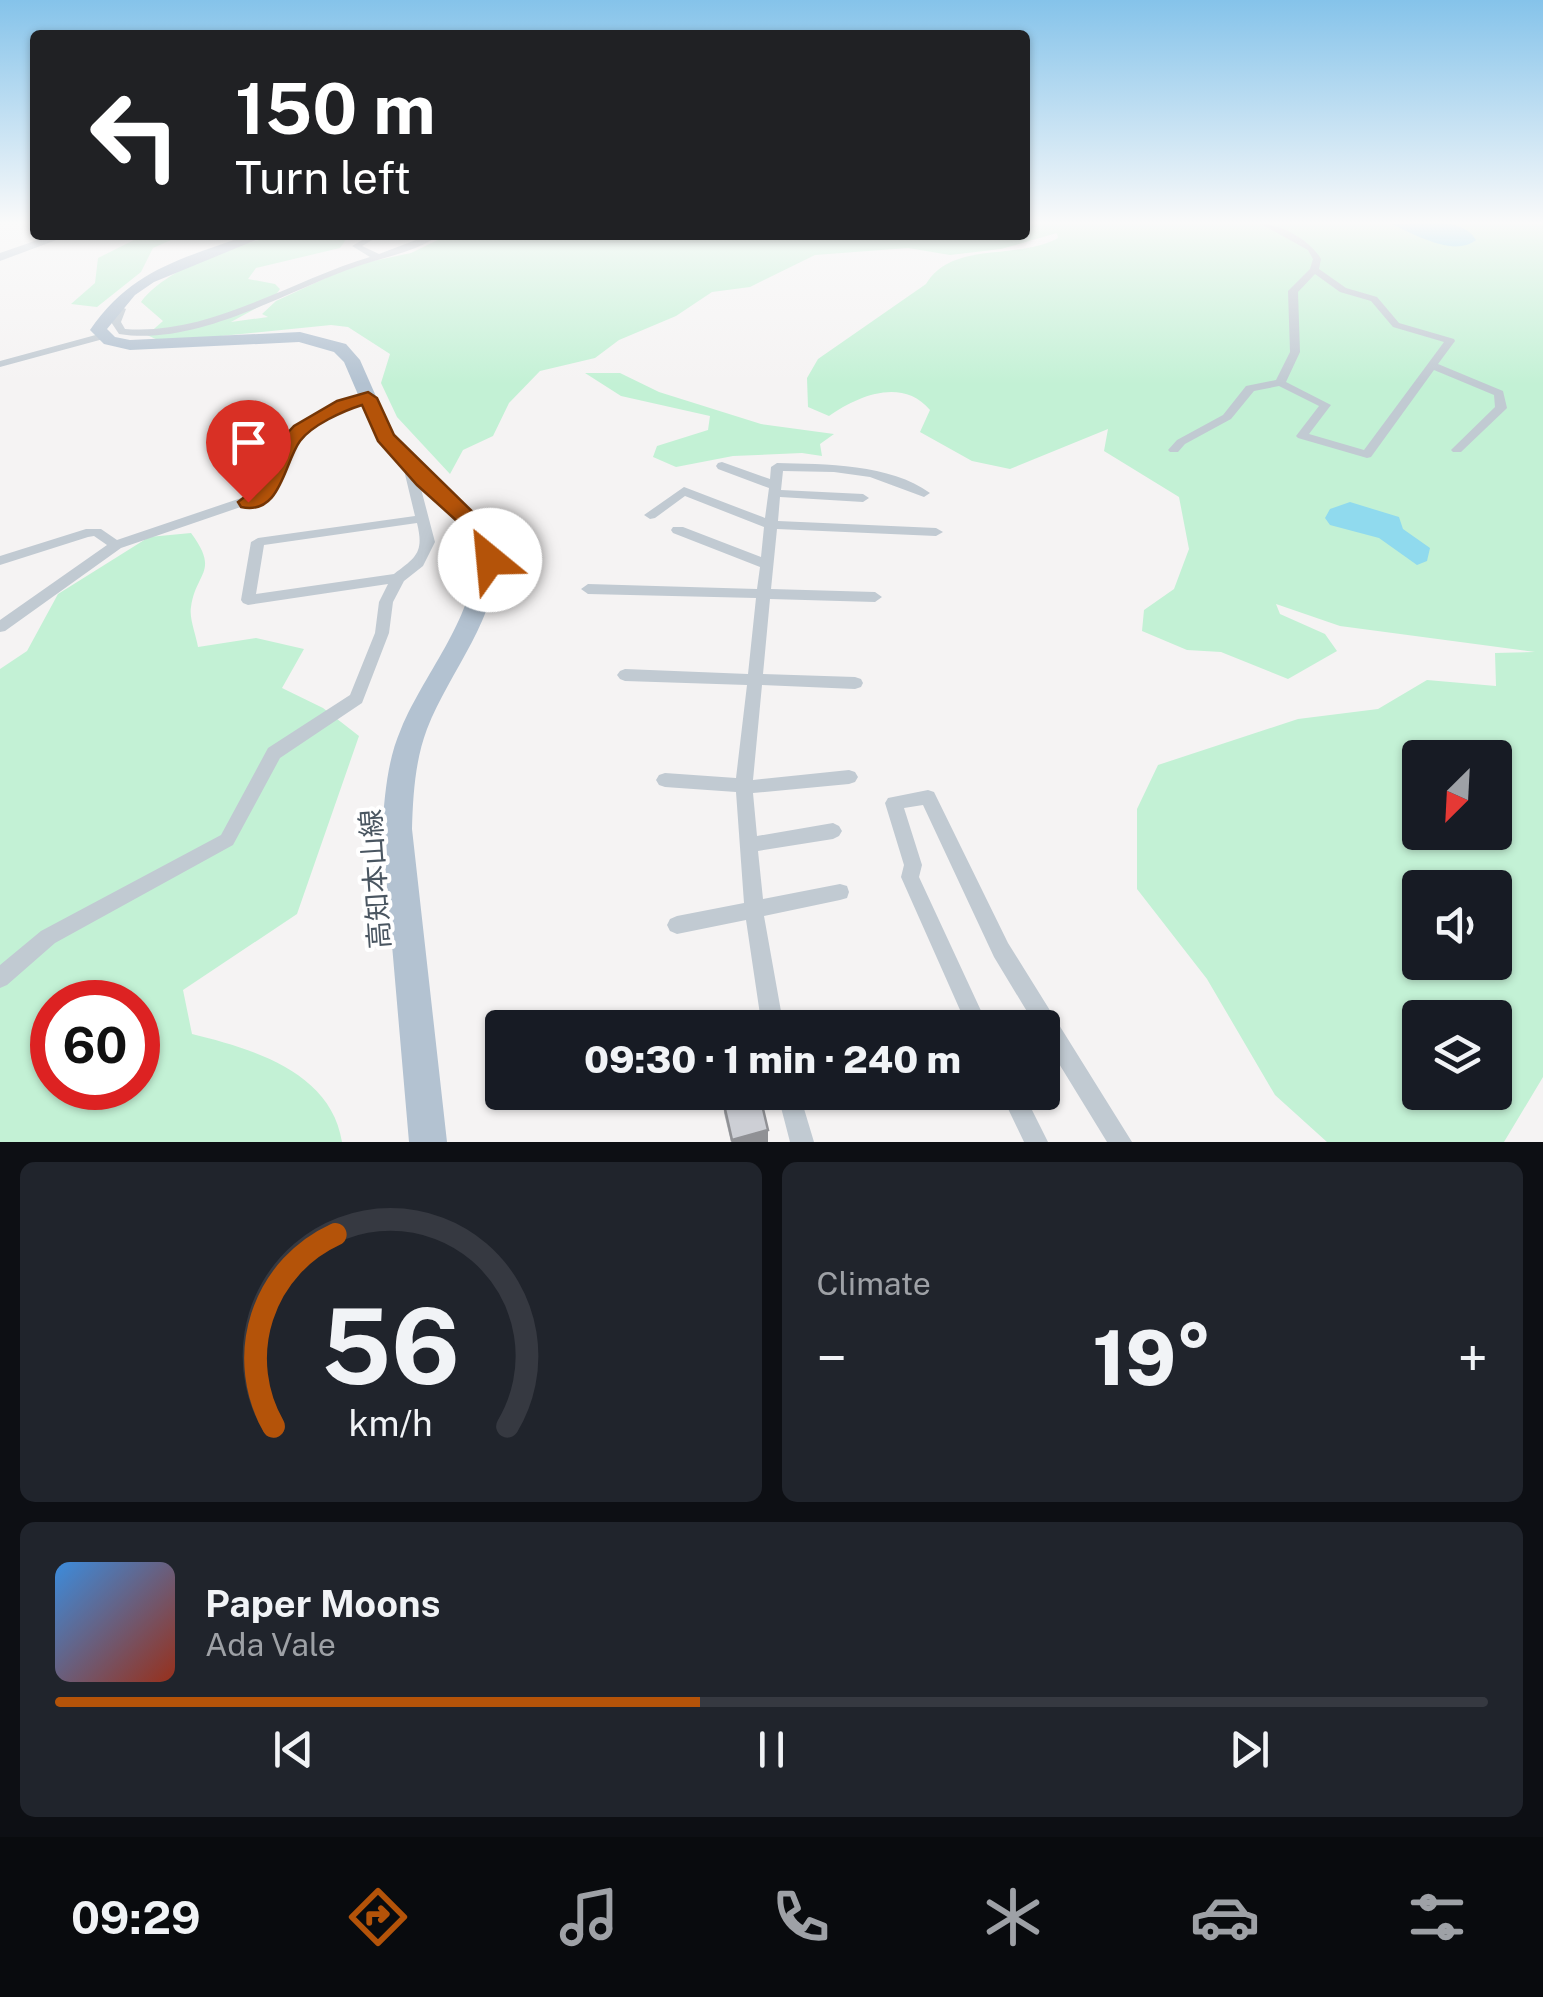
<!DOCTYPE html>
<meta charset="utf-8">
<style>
:root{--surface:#171b24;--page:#20242c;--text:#f1f3f6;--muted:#9ea1a6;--line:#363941;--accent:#b45309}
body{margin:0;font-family:"Public Sans","Noto Sans JP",sans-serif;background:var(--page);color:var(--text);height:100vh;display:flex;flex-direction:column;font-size:38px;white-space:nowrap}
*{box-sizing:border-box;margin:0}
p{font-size:32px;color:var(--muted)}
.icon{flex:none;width:55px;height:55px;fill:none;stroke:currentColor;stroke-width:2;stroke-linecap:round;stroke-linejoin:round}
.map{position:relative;height:1142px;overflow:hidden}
.panel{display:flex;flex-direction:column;gap:20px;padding:20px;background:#0d0f14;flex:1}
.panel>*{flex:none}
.hud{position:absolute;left:30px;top:30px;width:1000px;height:210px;border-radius:10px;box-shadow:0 2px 8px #0004;background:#202124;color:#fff;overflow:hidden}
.needle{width:65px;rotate:204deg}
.controls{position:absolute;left:1402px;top:740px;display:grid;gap:20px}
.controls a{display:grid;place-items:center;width:110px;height:110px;border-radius:10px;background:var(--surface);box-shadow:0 2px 8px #0004;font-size:50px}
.speed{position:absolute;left:30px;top:980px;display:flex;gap:20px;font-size:50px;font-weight:700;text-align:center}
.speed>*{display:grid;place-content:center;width:130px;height:130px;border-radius:50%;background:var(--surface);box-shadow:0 2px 8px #0004;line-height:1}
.speed .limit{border:15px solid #d22;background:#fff;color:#111}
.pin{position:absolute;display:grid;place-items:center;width:85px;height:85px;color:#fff;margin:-102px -42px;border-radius:50% 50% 50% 0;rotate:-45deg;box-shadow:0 0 10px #0007}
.pin .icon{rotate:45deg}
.me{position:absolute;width:110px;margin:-55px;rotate:332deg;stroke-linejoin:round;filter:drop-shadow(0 0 8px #0008)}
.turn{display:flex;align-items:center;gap:35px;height:210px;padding:0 40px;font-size:45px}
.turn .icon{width:130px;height:130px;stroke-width:2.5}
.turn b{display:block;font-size:70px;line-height:85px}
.big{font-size:75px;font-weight:800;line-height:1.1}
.panel .card{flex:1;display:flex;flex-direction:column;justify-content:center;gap:15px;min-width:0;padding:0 35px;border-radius:15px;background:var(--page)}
.panel .dial{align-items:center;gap:0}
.dial svg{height:260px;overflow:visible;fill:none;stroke:var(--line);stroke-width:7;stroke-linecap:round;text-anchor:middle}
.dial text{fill:var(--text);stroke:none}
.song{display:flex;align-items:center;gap:30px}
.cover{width:120px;height:120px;border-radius:15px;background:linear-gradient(135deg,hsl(210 70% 55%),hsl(10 70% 35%))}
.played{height:10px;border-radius:5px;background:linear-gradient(90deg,var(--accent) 45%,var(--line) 45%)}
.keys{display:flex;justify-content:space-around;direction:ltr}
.heat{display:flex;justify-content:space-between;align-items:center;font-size:55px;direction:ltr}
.panel .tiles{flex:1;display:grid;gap:20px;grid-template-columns:1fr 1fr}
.card:last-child{grid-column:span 2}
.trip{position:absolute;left:485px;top:1010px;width:575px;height:100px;border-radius:10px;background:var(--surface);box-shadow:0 2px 8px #0004;font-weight:800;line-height:100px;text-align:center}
.dock{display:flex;height:160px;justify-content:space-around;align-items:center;background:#090b0e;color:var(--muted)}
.dock .icon{width:70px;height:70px}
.dock .active{color:var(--accent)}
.dock b{font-size:45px;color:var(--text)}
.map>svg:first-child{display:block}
</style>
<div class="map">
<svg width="1543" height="1142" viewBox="0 0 1543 1142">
<rect width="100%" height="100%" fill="#f5f3f3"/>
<path fill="#c3f1d5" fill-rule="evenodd" d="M1025 224H1543V1077L1504 1142H1327L1275 1095 1207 979 1137 889V809L1158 765 1298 719 1378 709 1427 680 1496 686 1495 653 1535 652 1340 626 1276 604 1280 614 1325 634 1337 651 1288 679 1221 652 1187 650 1142 631 1144 610 1174 589 1189 549 1179 497 1104 451 1108 429 1010 469 972 461 920 432 930 410C902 377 858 396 829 416L808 407 807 378 818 359 926 284C953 240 1016 261 1058 238L1057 233 1001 249 950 255 908 248 815 255 750 287 712 292 676 316 619 340 595 358 540 371 509 403 493 436 463 450 450 474 397 417 381 383 390 354 348 327 331 325 162 342 147 335 163 321 141 302C171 259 301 217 347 238L340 248 256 268 248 279 275 284 280 289 273 299 231 322 268 317 262 314 276 301 354 265 411 253 448 235H1025ZM1420 758H1495V832H1420ZM1420 888H1495V962H1420ZM1420 1018H1495V1092H1420Z
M144 235H182L153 248 141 272 97 307 71 304 95 283 98 258Z
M585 373H620L659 392 761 424 834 434 820 444 822 456 802 453 733 456 676 467 653 457 657 446 708 430 710 416 621 396Z
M191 533C220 572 196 572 191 607 189 618 196 635 198 647L256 638 304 649 282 688 323 708 359 736 297 914 183 990 192 1034C253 1049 331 1072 342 1142H0V669L27 651 58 594 149 537ZM52 1002H138V1088H52Z"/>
<path fill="#90daee" d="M1391 224C1417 224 1462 215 1476 240 1454 257 1418 236 1391 224Z
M1350 502 1399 517 1403 529 1430 548 1427 561 1417 565 1379 538 1330 525 1325 518 1330 509Z"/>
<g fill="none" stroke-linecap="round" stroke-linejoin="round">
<path fill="#c1cad2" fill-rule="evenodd" d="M1261 224C1282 224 1311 241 1321 259L1319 269 1346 288 1377 297 1399 323 1454 339 1455 341 1438 364 1503 391 1507 408 1505 410 1461 452H1453L1451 450 1453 448 1495 407 1494 395 1434 370 1371 457 1367 458 1298 438 1296 436 1319 406 1279 386 1254 391 1231 419 1185 444 1178 452H1170L1168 450 1177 440 1223 415 1246 386 1276 380 1290 352 1288 291 1310 269 1313 259 1308 250ZM1315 274 1340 292 1371 301 1393 327 1444 342 1364 450 1309 434 1331 405 1286 382 1300 352 1298 292Z
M371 235H381L362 246 379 254 429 235H440C412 254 378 258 347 270 278 296 194 346 119 334L111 322 116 310 109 307 114 304 126 309 121 322 125 329C209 336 292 280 370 257L352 246Z
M103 333 107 334V338L0 367V361Z
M368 394 372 395V399C343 409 306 420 292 450 283 468 279 484 264 499L121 548 5 631 0 632V620L107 545 94 536 88 537 0 565V556L86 529H101L117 540 256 493C270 480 273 462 282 445 299 415 336 403 368 394Z
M409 462 415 466 435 542 423 566 404 581 393 602 389 633 362 703 280 758 233 845 55 943 7 985 0 988V965L41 931 221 835 268 748 350 695 375 633 379 602 388 584 248 605 243 603 241 600 251 542 258 538 415 516 403 466ZM417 523C424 552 417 557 394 574L256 594 264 545Z
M722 462 770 479 771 467 777 463C824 464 891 464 930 493L924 497 870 477 834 472 783 471 781 490 863 494 869 498 863 502 780 497 778 521 936 528 943 532 936 536 777 529 771 589 875 592 882 597 875 602 770 599 763 674 855 677 861 679 863 683 861 687 855 689 762 685 753 780 849 770 855 772 858 777 855 782 849 784 753 793 757 836 833 823 839 826 842 831 839 836 833 839 758 851 763 899 840 884 847 886 849 892 847 898 840 900 764 916 784 1028H762L746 920 677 934 670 931 667 925 670 919 677 916 744 903 736 792 665 787 659 785 656 780 659 775 665 773 736 778 747 685 625 681 620 679 617 675 620 671 625 669 748 674 756 598 588 594 581 589 588 584 757 589 760 567 673 533 671 530 673 527H683L761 557 764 527 685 496 655 518 650 519 644 515 684 487 765 518 769 488 718 469 716 466 718 463Z
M928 790 934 792 1008 943 1132 1142H1107L1042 1036V1028H1037L994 957 923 805 904 808 922 865 919 877 989 1028H968L901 877 904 865 885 803 888 798Z
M777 1092H799L814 1142H790Z
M1000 1092H1023L1048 1142H1024Z"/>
<path fill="#c1cbd6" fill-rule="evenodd" d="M52 235H70L0 261V253Z"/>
<path fill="#b3c2d1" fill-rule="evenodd" d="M248 235H268L154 282 135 295 107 329 115 337 130 340 300 332 346 344 360 360 393 435 498 542C503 613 452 666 427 729 415 761 413 795 412 829L447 1142H409L382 829C385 795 387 761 401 729 427 667 479 614 476 543L378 441 344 362 334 352 299 342 130 350 104 344 90 330C132 269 182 259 248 235Z"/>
</g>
<path fill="#b0b2b7" d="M723 1100 768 1130V1142H731L724 1113Z"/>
<path fill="#909195" d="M768 1130V1142H732V1140Z"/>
<path fill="#cdcfd5" stroke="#909195" stroke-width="2.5" d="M751 1092H759L768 1130 732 1140 723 1100Z"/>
<linearGradient id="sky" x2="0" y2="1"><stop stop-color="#85c3ea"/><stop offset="0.58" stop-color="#fafafa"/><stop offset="1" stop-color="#fafafa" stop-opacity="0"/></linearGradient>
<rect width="1543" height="384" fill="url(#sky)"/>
<path fill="#b45309" stroke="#753606" stroke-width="2.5" d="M368 392 377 398 394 435 484 523 498 542 497 566H482L469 532 417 485 378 441 362 405C343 411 312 425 300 441 284 463 281 516 241 507L238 502 261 484 280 441 294 426 337 401Z"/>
<g text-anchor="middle" stroke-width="8" stroke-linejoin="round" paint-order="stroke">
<g font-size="28" fill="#4a5661" stroke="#fff">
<text transform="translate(375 879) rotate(-94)" y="10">高知本山線</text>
</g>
</g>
</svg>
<div class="controls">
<a><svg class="needle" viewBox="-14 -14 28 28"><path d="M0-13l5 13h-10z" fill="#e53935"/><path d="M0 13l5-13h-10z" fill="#9ea1a6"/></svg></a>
<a><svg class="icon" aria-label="sound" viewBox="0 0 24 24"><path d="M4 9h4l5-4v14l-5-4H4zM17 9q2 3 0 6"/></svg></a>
<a><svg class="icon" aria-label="layers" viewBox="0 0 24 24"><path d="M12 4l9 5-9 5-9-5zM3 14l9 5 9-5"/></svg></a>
</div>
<div class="speed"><div class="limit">60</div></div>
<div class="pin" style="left:248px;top:502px;background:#d93025"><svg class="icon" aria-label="arrive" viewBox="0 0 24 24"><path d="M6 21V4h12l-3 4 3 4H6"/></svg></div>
<svg class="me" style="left:490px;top:560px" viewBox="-20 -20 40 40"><circle r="19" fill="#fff"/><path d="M0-13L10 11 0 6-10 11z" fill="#b45309"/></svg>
<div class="trip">09:30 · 1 min · 240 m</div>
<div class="hud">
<div class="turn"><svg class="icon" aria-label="left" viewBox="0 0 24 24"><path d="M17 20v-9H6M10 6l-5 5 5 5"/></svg><div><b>150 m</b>Turn left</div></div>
</div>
</div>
<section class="panel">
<div class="tiles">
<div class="card dial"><svg viewBox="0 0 100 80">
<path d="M14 69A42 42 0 1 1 86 69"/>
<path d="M14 69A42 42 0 0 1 33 10" stroke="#b45309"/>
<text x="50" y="56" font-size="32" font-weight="700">56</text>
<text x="50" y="72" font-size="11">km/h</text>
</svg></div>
<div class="card"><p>Climate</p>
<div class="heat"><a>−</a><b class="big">19°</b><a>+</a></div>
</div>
<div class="card">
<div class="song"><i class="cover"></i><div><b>Paper Moons</b><p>Ada Vale</p></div></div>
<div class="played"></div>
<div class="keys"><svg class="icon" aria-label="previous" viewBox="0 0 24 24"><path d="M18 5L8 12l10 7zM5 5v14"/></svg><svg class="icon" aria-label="pause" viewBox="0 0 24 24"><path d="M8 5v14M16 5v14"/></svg><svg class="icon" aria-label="next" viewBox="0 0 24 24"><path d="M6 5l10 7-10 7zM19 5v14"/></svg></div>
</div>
</div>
</section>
<nav class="dock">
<b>09:29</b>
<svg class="icon active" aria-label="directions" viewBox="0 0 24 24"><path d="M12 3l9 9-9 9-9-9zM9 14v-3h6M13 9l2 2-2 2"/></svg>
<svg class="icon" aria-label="music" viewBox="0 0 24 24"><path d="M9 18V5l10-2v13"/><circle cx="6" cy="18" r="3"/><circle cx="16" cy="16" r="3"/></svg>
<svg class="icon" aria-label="phone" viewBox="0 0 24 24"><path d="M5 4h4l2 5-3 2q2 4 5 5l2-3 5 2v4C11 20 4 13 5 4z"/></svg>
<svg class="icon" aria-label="climate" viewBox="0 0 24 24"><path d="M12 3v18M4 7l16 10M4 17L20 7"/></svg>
<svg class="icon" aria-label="car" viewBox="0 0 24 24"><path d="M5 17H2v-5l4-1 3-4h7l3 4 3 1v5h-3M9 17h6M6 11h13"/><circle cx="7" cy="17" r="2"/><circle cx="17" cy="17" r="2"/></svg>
<svg class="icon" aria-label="filters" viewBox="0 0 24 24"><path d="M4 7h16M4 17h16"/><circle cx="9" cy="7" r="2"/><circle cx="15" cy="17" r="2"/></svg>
</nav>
